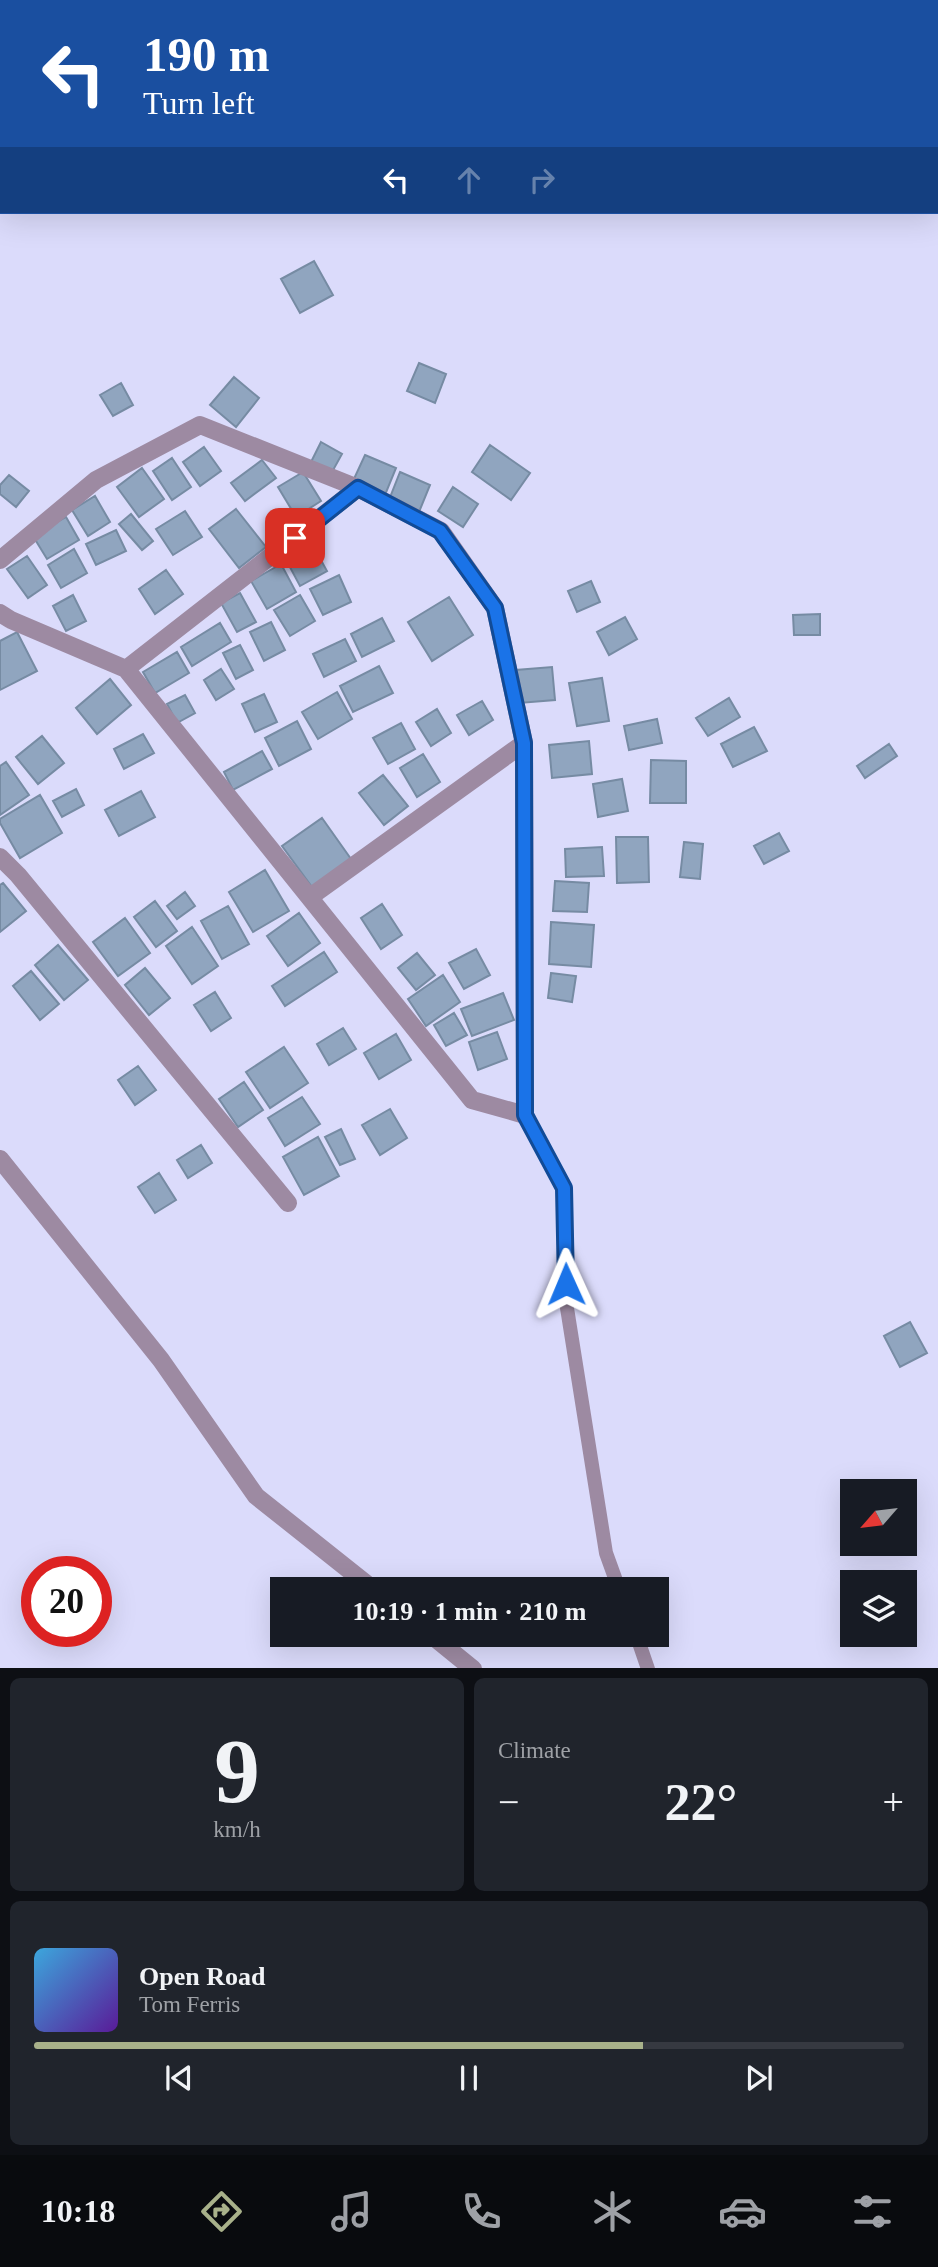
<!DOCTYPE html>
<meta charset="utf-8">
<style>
:root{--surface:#171b24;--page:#20242c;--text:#f1f3f6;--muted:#9ea1a6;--line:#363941;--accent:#a8b18a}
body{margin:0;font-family:"Times New Roman",serif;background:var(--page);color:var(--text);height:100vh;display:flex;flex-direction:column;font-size:26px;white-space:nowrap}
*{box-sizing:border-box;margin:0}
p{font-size:23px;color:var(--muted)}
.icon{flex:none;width:38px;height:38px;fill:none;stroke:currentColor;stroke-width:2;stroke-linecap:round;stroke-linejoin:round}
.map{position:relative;height:1668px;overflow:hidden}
.side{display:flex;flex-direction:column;gap:10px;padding:10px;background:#0d0f14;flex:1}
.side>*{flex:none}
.guide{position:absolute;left:0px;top:0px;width:938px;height:214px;box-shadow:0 7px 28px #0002;background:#1a4fa0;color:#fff;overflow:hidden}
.needle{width:46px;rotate:242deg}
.controls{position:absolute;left:840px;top:1479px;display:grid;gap:14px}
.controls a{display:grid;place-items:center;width:77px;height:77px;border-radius:0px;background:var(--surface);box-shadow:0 7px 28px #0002;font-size:35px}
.speed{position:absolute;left:21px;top:1556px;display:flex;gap:14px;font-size:35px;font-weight:700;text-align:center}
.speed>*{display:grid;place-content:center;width:91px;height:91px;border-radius:50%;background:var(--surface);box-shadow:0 7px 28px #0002;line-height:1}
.speed .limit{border:10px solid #d22;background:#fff;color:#111}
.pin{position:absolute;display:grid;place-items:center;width:60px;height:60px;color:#fff;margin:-30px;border-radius:14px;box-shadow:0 4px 10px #0006}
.me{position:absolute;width:77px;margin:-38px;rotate:359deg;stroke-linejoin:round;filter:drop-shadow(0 0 5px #0008)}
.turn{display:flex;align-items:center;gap:24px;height:147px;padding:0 28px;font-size:32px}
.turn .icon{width:91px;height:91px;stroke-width:2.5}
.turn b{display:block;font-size:49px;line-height:60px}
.lanes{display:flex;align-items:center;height:66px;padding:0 28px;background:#0003;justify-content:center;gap:35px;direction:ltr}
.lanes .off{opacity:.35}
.big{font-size:52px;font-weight:600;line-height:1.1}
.side .tile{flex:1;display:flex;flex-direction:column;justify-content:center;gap:10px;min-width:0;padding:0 24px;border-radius:10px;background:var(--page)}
.side .dial{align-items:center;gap:0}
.dial b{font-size:91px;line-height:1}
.song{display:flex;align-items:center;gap:21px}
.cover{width:84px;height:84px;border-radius:10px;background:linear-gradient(135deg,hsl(200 70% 55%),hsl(270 70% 35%))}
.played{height:7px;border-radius:4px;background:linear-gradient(90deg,var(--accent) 70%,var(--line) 70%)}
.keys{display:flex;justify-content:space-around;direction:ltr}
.heat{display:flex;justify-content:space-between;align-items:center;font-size:38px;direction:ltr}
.side .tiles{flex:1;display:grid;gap:10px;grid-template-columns:1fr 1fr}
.tile:last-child{grid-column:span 2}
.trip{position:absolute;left:270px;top:1577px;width:399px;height:70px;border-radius:0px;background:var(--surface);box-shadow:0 7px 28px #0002;font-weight:600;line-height:70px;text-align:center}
.tab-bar{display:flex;height:112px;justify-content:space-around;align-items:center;background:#090b0e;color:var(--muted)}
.tab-bar .icon{width:49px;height:49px}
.tab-bar .active{color:var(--accent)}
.tab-bar b{font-size:32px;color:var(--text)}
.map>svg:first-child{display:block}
</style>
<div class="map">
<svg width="938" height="1669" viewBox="0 0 938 1669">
<rect width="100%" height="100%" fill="#dbdbfb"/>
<path fill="#90a5bf" stroke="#768ba3" stroke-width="2" d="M314 261 333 295 300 313 281 279Z
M419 363 446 374 435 403 407 391Z
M234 377 259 398 236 427 210 405Z
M121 383 133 405 113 416 100 395Z
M321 442 342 454 332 472 311 462Z
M490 445 530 473 511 500 472 472Z
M204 447 221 471 200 486 183 462Z
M365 455 396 468 385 495 353 481Z
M172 458 191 487 172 500 153 471Z
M262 460 276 478 245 501 231 483Z
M142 468 164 499 139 517 117 487Z
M303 472 321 501 296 517 278 487Z
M400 472 430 485 419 512 389 500Z
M9 475 29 491 16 507 0 494V485Z
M453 487 478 504 463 527 438 511Z
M95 496 110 522 88 536 72 510Z
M236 509 266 547 239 568 209 529Z
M185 511 202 537 173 555 156 529Z
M131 514 153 541 142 550 119 524Z
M66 517 79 540 47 559 33 536Z
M116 530 126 551 96 565 86 544Z
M311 542 327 571 300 586 284 556Z
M74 549 87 573 61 588 48 565Z
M27 556 47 585 28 598 7 569Z
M281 564 296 592 267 609 251 581Z
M166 570 183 594 155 614 139 589Z
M339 575 351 602 323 615 310 589Z
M591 581 600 602 577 612 568 591Z
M240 593 256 622 237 632 221 603Z
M73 595 86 621 66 631 53 606Z
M300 595 315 621 290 636 274 610Z
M449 597 473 635 432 661 408 622Z
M820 614V635H794L793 615Z
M625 617 637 639 609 655 597 632Z
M382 618 394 641 362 657 351 634Z
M271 622 285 650 264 661 250 632Z
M220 623 231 642 192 666 181 647Z
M17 632 37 671 0 690V641Z
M345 639 356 661 324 677 313 654Z
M240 645 253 670 236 679 223 653Z
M177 652 189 673 155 693 143 672Z
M379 666 393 693 353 712 340 686Z
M552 667 555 700 519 703 516 670Z
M221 669 234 689 216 700 204 680Z
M602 678 609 721 577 726 569 683Z
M110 679 131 705 97 734 76 708Z
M337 692 352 719 318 739 302 712Z
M264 694 277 722 255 732 242 704Z
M185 695 195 713 177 723 167 704Z
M729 698 740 717 708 736 696 718Z
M482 701 493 720 469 735 457 715Z
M437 709 451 733 431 746 416 722Z
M657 719 662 743 629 750 624 726Z
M297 721 311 749 279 766 265 738Z
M401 723 415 749 388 764 373 738Z
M754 727 767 751 733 767 721 744Z
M143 734 154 753 124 769 114 749Z
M42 736 64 763 38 784 16 757Z
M589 741 592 774 552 778 549 745Z
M889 744 897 756 865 778 857 766Z
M262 751 272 769 233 790 224 772Z
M423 754 440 782 417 797 400 768Z
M651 760 686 761V803H650Z
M6 762 29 795 0 815V766Z
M383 775 408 806 384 825 359 793Z
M622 779 628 811 598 817 593 784Z
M76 789 84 805 62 817 53 801Z
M141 791 155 817 119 836 105 810Z
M40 795 62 833 20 858 0 823V819Z
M322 818 351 859 312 887 282 846Z
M779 833 789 851 764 864 754 846Z
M616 837H648L649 882 617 883Z
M684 842 703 844 700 879 680 877Z
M602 847 604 876 566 877 565 849Z
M265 870 289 911 253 932 229 892Z
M555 881 589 883 587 912 553 911Z
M3 883 26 911 0 932V885Z
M185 892 195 906 177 919 167 906Z
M155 901 177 931 156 947 134 917Z
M382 904 402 935 381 949 361 918Z
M228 906 249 944 222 959 201 921Z
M299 913 320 943 288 966 267 936Z
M125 918 150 953 118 976 93 942Z
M551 922 594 925 591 967 549 964Z
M192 927 218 966 192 984 166 946Z
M58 945 88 980 64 1000 35 965Z
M476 949 490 975 464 989 449 963Z
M324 952 337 972 285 1006 272 986Z
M417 953 435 975 416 990 398 968Z
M145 968 170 998 149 1015 125 985Z
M31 971 59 1004 40 1020 13 986Z
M551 973 576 976 572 1002 548 998Z
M443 975 460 1002 426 1026 408 999Z
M215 992 231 1018 211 1031 194 1005Z
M503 993 514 1020 472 1036 461 1009Z
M454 1013 467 1035 446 1046 434 1025Z
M343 1028 356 1049 329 1065 317 1044Z
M497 1032 507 1059 478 1070 469 1042Z
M396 1034 411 1060 379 1079 364 1053Z
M284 1047 308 1083 270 1108 246 1072Z
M138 1066 156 1090 135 1105 118 1080Z
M244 1082 263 1110 238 1127 219 1099Z
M302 1097 320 1124 285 1146 268 1118Z
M390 1109 407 1138 380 1155 362 1125Z
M341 1129 355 1159 340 1165 325 1137Z
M318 1137 339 1176 304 1195 283 1157Z
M201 1145 212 1163 188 1178 177 1160Z
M159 1173 176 1200 155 1213 138 1187Z
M910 1322 927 1353 900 1367 884 1336Z"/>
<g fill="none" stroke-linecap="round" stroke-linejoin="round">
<path stroke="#9d8aa2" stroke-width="14" d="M525 1115 564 1188 567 1308 606 1553 619 1589
M636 1634 648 1669"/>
<path stroke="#9d8aa2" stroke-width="18" d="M0 560 96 480 200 425 358 488 441 531 495 608 524 743 525 1115 472 1100 126 669 11 620 0 613
M126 669 358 488
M0 857 18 875 288 1203
M310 897 524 743
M0 1159 161 1360 256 1496 373 1589
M430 1634 473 1669"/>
</g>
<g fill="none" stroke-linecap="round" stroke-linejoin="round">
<g stroke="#114b97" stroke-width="18">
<path id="route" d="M295 538 358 488 440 531 495 608 524 743 525 1115 564 1188 566 1284"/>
</g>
<use href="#route" stroke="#1a73e8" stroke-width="12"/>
</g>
</svg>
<div class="controls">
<a><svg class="needle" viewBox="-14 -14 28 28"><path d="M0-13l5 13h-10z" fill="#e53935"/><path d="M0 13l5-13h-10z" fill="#9ea1a6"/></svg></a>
<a><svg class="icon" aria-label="layers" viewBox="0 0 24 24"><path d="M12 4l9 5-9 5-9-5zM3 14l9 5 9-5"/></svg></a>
</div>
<div class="speed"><div class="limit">20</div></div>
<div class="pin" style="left:295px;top:538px;background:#d93025"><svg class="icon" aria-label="arrive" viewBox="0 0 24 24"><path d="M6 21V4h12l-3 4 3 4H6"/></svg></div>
<svg class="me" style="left:566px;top:1284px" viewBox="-20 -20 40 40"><path d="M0-17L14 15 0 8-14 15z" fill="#1a73e8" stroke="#fff" stroke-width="4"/></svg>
<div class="trip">10:19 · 1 min · 210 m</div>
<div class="guide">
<div class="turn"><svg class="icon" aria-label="left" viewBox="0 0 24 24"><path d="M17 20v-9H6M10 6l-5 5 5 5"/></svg><div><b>190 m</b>Turn left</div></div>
<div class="lanes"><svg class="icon" aria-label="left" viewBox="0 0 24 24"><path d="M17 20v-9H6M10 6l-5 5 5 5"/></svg><svg class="icon off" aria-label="ahead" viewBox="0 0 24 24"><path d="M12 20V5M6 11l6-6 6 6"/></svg><svg class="icon off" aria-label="right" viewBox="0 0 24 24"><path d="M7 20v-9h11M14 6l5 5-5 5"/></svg></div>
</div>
</div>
<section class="side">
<div class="tiles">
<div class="tile dial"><b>9</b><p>km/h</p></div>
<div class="tile"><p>Climate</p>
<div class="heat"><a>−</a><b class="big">22°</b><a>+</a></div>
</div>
<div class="tile">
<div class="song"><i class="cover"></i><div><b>Open Road</b><p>Tom Ferris</p></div></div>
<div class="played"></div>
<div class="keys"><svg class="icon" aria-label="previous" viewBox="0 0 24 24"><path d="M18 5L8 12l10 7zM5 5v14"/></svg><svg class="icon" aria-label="pause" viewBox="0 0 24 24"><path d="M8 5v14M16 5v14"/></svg><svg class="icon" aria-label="next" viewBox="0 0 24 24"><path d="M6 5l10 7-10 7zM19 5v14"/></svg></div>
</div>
</div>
</section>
<nav class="tab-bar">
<b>10:18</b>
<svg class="icon active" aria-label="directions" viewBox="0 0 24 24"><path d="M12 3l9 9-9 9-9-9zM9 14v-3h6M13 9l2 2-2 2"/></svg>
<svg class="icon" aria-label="music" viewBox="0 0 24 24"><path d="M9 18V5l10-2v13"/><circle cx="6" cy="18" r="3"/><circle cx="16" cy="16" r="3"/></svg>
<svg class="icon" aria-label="phone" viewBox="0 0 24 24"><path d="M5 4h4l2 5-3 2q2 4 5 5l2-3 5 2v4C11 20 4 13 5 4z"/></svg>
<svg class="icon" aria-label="climate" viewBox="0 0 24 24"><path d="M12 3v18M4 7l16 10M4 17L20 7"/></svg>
<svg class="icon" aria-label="car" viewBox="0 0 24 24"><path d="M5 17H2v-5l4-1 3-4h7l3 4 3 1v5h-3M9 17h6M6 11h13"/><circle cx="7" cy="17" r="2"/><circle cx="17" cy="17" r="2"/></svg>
<svg class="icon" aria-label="filters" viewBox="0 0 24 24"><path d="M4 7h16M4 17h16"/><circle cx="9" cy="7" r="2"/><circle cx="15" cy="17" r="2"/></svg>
</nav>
